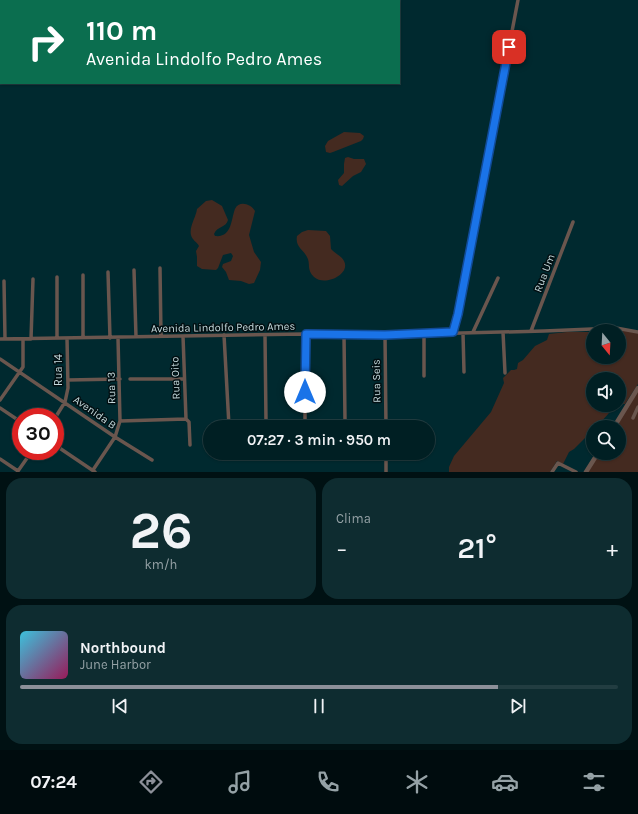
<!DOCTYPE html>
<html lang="pt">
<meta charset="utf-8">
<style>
:root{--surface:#001f23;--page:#0e2c30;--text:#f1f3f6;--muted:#95a2a6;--line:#223d41;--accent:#8c9099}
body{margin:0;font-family:Karla,sans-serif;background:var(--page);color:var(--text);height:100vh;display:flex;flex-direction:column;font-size:15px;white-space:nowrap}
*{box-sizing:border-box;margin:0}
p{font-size:13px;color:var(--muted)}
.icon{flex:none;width:22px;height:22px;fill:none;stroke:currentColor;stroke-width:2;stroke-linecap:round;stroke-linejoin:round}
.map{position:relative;height:472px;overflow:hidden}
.side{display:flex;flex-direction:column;gap:6px;padding:6px;background:#001113;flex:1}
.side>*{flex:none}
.guide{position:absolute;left:0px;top:0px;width:400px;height:84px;box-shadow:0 1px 3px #0004,0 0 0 1px var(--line);background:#0b6e4f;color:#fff;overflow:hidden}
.needle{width:26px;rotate:162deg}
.fabs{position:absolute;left:586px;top:324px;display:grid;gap:8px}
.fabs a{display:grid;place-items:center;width:40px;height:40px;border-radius:50%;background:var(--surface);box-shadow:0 1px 3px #0004,0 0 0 1px var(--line);font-size:20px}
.speed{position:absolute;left:12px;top:408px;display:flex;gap:8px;font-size:20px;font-weight:700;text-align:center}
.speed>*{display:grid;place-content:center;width:52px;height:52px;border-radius:50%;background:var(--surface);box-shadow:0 1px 3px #0004,0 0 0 1px var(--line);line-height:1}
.speed .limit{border:6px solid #d22;background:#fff;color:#111}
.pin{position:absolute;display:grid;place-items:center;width:34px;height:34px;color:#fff;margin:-17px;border-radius:8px;box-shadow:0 2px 6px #0006}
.me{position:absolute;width:44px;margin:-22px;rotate:0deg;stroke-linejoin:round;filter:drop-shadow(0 0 3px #0008)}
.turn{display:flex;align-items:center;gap:14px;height:84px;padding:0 20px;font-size:18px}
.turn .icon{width:52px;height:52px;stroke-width:2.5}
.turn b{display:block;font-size:28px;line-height:34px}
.big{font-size:30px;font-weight:600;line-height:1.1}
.side .widget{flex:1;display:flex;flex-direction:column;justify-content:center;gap:6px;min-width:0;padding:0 14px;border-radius:16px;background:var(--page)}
.side .dial{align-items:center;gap:0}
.dial b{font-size:52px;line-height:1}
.song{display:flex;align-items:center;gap:12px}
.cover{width:48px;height:48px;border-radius:6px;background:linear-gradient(135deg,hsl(190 70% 55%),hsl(330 70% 35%))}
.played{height:4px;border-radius:2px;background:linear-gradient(90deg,var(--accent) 80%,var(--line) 80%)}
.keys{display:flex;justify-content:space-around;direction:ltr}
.heat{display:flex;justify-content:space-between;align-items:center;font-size:22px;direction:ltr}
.side .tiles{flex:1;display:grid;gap:6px;grid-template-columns:1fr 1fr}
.widget:last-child{grid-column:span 2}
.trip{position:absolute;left:203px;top:420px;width:232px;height:40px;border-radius:20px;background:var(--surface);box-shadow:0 1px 3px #0004,0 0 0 1px var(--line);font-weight:600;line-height:40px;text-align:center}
.tabs{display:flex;height:64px;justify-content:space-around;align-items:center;background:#000c0e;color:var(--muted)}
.tabs .icon{width:28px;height:28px}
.tabs .selected{color:var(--accent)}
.tabs b{font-size:18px;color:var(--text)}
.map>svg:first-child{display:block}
</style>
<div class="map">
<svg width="638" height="472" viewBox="0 0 638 472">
<rect width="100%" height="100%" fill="#00292f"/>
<path fill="#442a20" d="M344 132 360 133 364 136 363 139 361 141 333 152 330 153 326 152 325 146 328 141Z
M348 157 354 159H364L366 164 361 172 353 176 342 186 339 185 338 180 344 173V164L345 158Z
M212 200 222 206 228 220C226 228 217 226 214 234L215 236C232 238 231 219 235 209 239 200 251 204 255 211L249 235 254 252 261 262 260 270 254 283 249 284 241 281 229 280 226 272 222 267 223 264 231 261 233 256 231 253 223 255 218 268 216 270 202 269 197 266V257L196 251 199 246C197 242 192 240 191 235 189 227 196 217 197 209L206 201Z
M308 230 326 231 330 236 331 249C335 254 341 255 344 261 351 274 325 287 314 277 306 269 311 264 307 257 303 249 295 247 297 236L302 232Z
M623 330 638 332V384L625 404H619V379H593V405H616C610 413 603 418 598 427H593V430L574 449 569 452 563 464 557 461 550 472H449V467L454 456 491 412 504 383 503 378 511 370H514L517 369 518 363 523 360 535 346 547 340 549 334 567 332H593V357H619V331H602Z
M638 390V472H586L598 453H619V427H614Z"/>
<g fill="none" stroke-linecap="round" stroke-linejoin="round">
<path stroke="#6a564e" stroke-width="3.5" d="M160 268 161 336
M134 270 136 337
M108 272 110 338
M83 275V338
M4 281 5 339
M531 331 573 222
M453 332 458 314 518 0
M473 332 498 278
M503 332 505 373
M463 333 464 372
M305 334V421L307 423 340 424 345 421 344 335
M424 334V376
M224 335 229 426
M265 335 266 421
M385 335 386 427
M183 336 186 419 189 422 190 445
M57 338V277
M0 339 305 334 385 335 544 331 616 328 638 332
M31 339 33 279
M0 359 115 437 152 460
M130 379H184
M68 380 120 379
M0 400 23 367V339
M0 408 21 422
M55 418 65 402 68 388 67 338
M633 418 638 407
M120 421 186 419
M55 445 95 472
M386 453V472
M0 459 18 471
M93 470 115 437 120 421 118 338
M18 471 32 451
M552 472 558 463 576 472"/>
<path stroke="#6a564e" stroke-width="4.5" d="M614 427 638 388
M586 472 598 453"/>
</g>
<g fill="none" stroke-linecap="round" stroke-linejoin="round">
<g stroke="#114b97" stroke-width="10">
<path id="route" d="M305 392 306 334 385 335 453 332 458 314 509 47"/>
</g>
<use href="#route" stroke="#1a73e8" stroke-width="7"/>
</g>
<g text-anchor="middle" stroke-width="3" stroke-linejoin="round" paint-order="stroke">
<g font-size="11" fill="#c7dcdf" stroke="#020f12">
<text transform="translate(544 273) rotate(-69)" y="4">Rua Um</text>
<text transform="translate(223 327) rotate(-1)" y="4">Avenida Lindolfo Pedro Ames</text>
<text transform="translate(58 370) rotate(-90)" y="4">Rua 14</text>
<text transform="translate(175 378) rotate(-92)" y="4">Rua Oito</text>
<text transform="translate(376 381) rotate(-91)" y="4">Rua Seis</text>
<text transform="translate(111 388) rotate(-91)" y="4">Rua 13</text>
<text transform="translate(95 412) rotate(35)" y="4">Avenida B</text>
</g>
</g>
</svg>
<div class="fabs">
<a><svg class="needle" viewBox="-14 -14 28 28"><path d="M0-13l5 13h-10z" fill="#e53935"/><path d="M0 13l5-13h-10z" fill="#95a2a6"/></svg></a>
<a><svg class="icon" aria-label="sound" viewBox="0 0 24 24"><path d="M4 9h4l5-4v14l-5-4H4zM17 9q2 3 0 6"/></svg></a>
<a><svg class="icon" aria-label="search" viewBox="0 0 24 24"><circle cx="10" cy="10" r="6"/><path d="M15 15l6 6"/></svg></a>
</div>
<div class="speed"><div class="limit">30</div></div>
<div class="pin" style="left:509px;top:47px;background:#d93025"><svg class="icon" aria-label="arrive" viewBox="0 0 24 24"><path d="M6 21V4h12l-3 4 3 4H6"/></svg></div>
<svg class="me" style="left:305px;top:392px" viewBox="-20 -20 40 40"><circle r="19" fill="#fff"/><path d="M0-13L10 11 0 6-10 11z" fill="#1a73e8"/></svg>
<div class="trip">07:27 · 3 min · 950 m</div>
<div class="guide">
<div class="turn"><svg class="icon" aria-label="right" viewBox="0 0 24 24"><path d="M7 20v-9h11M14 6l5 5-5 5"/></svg><div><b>110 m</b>Avenida Lindolfo Pedro Ames</div></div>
</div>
</div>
<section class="side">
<div class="tiles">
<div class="widget dial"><b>26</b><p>km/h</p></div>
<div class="widget"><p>Clima</p>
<div class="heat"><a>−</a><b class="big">21°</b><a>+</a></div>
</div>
<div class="widget">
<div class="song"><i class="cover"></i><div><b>Northbound</b><p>June Harbor</p></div></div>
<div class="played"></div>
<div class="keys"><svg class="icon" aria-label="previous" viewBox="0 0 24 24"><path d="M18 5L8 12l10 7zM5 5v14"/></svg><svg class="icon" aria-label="pause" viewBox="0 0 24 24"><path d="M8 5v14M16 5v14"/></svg><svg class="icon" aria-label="next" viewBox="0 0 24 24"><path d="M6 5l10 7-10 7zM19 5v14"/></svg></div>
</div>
</div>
</section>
<nav class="tabs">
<b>07:24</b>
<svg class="icon selected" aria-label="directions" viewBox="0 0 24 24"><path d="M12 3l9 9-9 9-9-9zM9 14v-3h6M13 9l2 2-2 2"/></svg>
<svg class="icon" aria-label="music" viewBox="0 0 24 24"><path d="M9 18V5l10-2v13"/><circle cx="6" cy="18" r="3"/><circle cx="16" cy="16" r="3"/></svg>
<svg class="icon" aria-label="phone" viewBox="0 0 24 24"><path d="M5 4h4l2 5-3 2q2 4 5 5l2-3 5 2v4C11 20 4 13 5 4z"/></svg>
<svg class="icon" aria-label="climate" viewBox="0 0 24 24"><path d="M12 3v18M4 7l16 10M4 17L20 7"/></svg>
<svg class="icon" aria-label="car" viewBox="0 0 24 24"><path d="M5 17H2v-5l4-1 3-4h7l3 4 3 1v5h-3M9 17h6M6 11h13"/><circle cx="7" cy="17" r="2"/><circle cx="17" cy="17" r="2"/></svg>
<svg class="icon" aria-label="filters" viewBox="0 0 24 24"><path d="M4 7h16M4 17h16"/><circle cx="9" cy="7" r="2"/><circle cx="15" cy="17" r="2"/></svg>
</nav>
